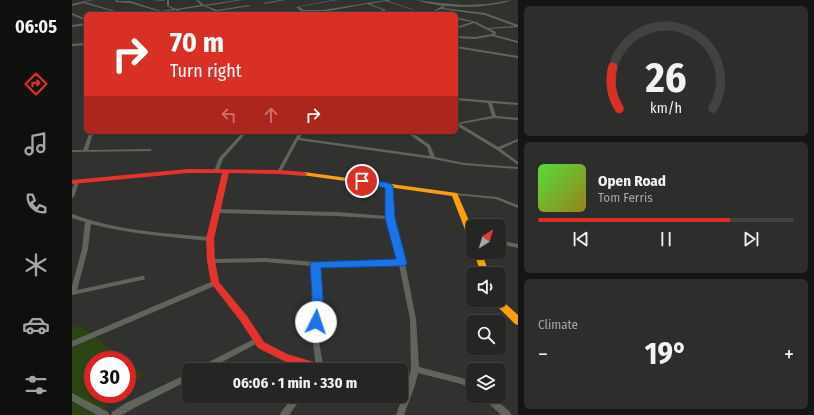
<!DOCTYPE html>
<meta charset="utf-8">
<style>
:root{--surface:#252624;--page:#2d2e2c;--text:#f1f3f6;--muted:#a3a5a6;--line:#424341;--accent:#d93025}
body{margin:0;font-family:"Fira Sans Condensed",sans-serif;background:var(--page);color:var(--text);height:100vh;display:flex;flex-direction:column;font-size:15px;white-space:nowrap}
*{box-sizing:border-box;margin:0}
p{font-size:13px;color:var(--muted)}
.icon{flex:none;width:22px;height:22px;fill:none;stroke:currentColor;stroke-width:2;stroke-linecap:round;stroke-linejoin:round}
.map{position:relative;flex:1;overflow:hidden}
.sheet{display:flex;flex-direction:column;gap:6px;padding:6px;background:#141514;width:296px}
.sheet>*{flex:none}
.guide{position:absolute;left:12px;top:12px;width:374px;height:122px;border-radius:6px;box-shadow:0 1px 3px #0004,0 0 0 1px var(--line);background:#d93025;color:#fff;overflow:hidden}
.needle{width:26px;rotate:37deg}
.controls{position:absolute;left:394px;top:219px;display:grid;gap:8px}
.controls a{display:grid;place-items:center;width:40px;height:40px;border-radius:6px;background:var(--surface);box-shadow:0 1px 3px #0004,0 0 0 1px var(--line);font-size:20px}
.speed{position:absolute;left:12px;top:351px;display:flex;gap:8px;font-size:20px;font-weight:700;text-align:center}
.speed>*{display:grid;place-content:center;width:52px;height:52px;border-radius:50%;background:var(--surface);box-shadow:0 1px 3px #0004,0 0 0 1px var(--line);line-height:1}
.speed .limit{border:6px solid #d22;background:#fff;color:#111}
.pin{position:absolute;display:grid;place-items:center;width:34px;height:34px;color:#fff;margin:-17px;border:2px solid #fff;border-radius:50%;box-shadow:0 1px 4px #0007}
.me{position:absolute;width:44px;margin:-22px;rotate:4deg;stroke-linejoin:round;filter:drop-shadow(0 0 3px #0008)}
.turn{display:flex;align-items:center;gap:14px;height:84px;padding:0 20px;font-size:18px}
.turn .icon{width:52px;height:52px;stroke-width:2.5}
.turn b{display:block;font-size:28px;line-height:34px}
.lanes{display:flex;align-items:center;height:38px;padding:0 20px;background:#0003;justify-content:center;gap:20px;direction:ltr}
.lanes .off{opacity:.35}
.big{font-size:30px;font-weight:700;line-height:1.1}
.sheet .card{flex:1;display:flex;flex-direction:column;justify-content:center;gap:6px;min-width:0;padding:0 14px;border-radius:6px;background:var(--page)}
.sheet .dial{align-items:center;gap:0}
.dial svg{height:104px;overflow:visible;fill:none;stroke:var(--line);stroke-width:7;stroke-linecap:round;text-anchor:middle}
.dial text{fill:var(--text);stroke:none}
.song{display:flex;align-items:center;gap:12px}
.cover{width:48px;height:48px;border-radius:6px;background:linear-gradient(135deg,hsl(110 70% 55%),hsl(50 70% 35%))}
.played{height:4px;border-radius:2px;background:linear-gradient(90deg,var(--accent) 75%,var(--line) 75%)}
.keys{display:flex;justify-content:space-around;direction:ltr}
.heat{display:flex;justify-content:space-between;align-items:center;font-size:22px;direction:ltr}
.trip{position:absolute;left:110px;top:363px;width:226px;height:40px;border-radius:6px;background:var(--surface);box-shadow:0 1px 3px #0004,0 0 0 1px var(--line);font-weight:700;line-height:40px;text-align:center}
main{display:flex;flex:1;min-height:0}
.tab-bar{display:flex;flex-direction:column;width:72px;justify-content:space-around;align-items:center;background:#0f0f0e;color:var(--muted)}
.tab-bar .icon{width:28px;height:28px}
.tab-bar .on{color:var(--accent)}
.tab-bar b{font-size:18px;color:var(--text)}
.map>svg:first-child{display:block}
</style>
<main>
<nav class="tab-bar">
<b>06:05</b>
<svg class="icon on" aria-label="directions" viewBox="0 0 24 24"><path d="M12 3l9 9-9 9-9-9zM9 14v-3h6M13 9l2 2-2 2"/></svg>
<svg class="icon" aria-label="music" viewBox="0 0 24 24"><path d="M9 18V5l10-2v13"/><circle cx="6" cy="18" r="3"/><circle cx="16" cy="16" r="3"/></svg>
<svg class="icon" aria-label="phone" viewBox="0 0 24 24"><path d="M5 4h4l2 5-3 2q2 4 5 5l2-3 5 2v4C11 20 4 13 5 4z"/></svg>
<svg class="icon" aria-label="climate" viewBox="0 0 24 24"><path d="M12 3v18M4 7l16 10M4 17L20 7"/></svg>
<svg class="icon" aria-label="car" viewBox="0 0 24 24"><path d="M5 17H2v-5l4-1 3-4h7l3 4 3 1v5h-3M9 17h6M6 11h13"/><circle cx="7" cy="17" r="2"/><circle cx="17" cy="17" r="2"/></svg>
<svg class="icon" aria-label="filters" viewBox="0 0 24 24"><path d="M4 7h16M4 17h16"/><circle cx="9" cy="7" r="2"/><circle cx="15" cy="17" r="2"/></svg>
</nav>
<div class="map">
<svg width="446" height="415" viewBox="0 0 446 415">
<rect width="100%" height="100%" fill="#313230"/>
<path fill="#2a4414" d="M8 325 53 360H21V394H49L24 415H0V328Z
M55 362 72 374 55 388Z"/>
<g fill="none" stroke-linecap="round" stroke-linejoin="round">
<path fill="#60655c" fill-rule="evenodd" d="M18 0H21L13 2 53 14H50L11 3 0 6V4Z
M43 0H45L46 1H58L89 11 101 9 95 6V0H97V6L104 9 129 5 124 0H126L132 5 165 0H170L134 6 145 10 177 5 178 6 147 11 152 14H149L132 6 106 10 115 14H112L103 10 75 14H69L86 11 58 3 44 2Z
M80 0H93L92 1Z
M208 0H213L193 4 192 3Z
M261 0H265L227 7 232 10H251L314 0H319L316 1 343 10H341L313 1 298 4 314 10 308 14H305L311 10 295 4 251 12H234L233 13 229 11 224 7Z
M344 0 368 3 392 5 416 4 440 0C415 9 369 9 344 0Z
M372 5 373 6 371 8 413 13 446 25V27L418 29 424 32 423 35 446 41V43L420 36 403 39 384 38V36L403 37 420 34 421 33 402 23 384 29V27L400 22 384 19V17L404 22 416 28 443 26 413 15 369 9 364 11 365 14H363L362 11Z
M260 11 275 13 276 14 259 12Z
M0 13 14 19V21L0 15Z
M14 23V25L0 27V25Z
M14 43V45L0 46V44Z
M384 46 446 56V58L384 48Z
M384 98 446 103V105L420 103 424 116 446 118V120L422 118 388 124 426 147 446 139V141L429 149 446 162V165L425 150 384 125V123H385L420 116 416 103 384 100Z
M24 132H30L20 136 16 150 78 149 80 150 78 151 0 152V150H11L17 134Z
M171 132H175L151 159 146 172H142V171L147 158Z
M227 132H231L228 138 358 156 355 147 334 132H339L358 145 363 157 392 163 446 167V169L392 165 361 159 226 140 209 172 207 173H205V172Z
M3 181H5L7 182 2 197 0 198V190Z
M315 185H319V186L321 218 333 263 344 319 347 367 390 378 401 382V389L389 384 346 373 343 385 332 415H324L334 387 329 385V379L336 381 339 369 338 319 327 265 246 266 249 297 246 335 251 365 277 367 280 368 281 370H245L244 368 240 335 243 297 240 266 193 262 139 263 137 262 136 261 137 260 139 259 193 258 243 262 327 261 316 219 264 216 145 213 142 211 145 209 264 212 315 216Z
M381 193 425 197 446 205V208L424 199 383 195H381Z
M0 214C11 218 22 221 33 224 67 232 103 234 138 237L141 239 138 241C98 237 58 234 19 224L16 249 5 290 70 276H72L73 278 72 280H70L0 295V286L10 249 13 222 0 218Z
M427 240 446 244V248L427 244Z
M141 281H145L146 283 145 285 0 347V341Z
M186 337 188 338 189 340 188 342 135 370H124L125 368Z
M117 373V380L60 409 50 415H39L40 412 54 403Z
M0 393 36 412 37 415H25L0 401Z
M222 396H231L217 415H208L209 412Z
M410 396H420L438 412 439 415H429L411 398Z"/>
<path fill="#ff9f0a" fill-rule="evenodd" d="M232 172 385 193 401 230V242L397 240 380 196 230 175 229 174 230 173Z
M402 252H410L417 274H409Z
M427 298 446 315V325L443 324 419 300H427Z"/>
<path fill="#e5322d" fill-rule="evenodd" d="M116 169 207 170 232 172 235 174 232 176 207 174 157 173 142 239 143 261 147 282 175 316 192 342 215 354 252 365 253 368 252 370H240L212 361 186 348 169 322 139 283 135 261 134 239 150 173H116L0 184V180Z"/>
</g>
<path fill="#1a73e8" stroke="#114b97" d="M290 178 317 183 321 186 323 218 335 263 334 265 330 266 249 268 251 297 250 322 248 326 244 327 240 326 238 322 240 297 238 264 239 262 324 259 313 218V188L287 183 285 181 287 179Z"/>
</svg>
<div class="controls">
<a><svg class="needle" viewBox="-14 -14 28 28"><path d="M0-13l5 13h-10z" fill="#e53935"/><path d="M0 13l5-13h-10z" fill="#a3a5a6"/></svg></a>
<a><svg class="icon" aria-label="sound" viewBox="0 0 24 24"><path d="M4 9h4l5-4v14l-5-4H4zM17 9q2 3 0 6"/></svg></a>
<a><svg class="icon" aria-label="search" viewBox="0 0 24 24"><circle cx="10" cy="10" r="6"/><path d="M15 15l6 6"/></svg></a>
<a><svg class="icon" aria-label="layers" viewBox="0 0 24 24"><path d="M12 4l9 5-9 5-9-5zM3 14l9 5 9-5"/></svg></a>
</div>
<div class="speed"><div class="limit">30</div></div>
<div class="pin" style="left:290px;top:181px;background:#d93025"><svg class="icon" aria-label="arrive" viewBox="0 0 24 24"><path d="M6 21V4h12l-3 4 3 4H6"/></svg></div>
<svg class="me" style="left:244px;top:322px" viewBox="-20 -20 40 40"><circle r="19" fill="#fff"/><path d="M0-13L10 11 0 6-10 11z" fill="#1a73e8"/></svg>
<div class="trip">06:06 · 1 min · 330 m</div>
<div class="guide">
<div class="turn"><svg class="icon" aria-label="right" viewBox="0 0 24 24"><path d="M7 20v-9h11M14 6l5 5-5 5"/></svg><div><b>70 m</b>Turn right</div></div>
<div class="lanes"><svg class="icon off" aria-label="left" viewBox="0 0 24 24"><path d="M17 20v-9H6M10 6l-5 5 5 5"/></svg><svg class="icon off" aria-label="ahead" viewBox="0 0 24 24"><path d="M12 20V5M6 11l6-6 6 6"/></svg><svg class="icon" aria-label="right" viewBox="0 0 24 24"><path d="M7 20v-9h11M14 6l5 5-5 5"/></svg></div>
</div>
</div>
<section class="sheet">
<div class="card dial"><svg viewBox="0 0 100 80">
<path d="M14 69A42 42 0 1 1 86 69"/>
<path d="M14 69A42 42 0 0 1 9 37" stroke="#d93025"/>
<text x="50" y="56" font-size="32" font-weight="700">26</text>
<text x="50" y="72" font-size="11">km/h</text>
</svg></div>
<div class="card">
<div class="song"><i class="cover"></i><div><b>Open Road</b><p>Tom Ferris</p></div></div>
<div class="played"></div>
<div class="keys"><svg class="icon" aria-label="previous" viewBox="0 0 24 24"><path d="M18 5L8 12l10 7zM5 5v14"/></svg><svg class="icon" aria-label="pause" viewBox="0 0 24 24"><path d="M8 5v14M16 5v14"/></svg><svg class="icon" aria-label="next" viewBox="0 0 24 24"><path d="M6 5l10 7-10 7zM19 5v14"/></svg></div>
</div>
<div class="card"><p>Climate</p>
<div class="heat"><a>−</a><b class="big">19°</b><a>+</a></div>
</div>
</section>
</main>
